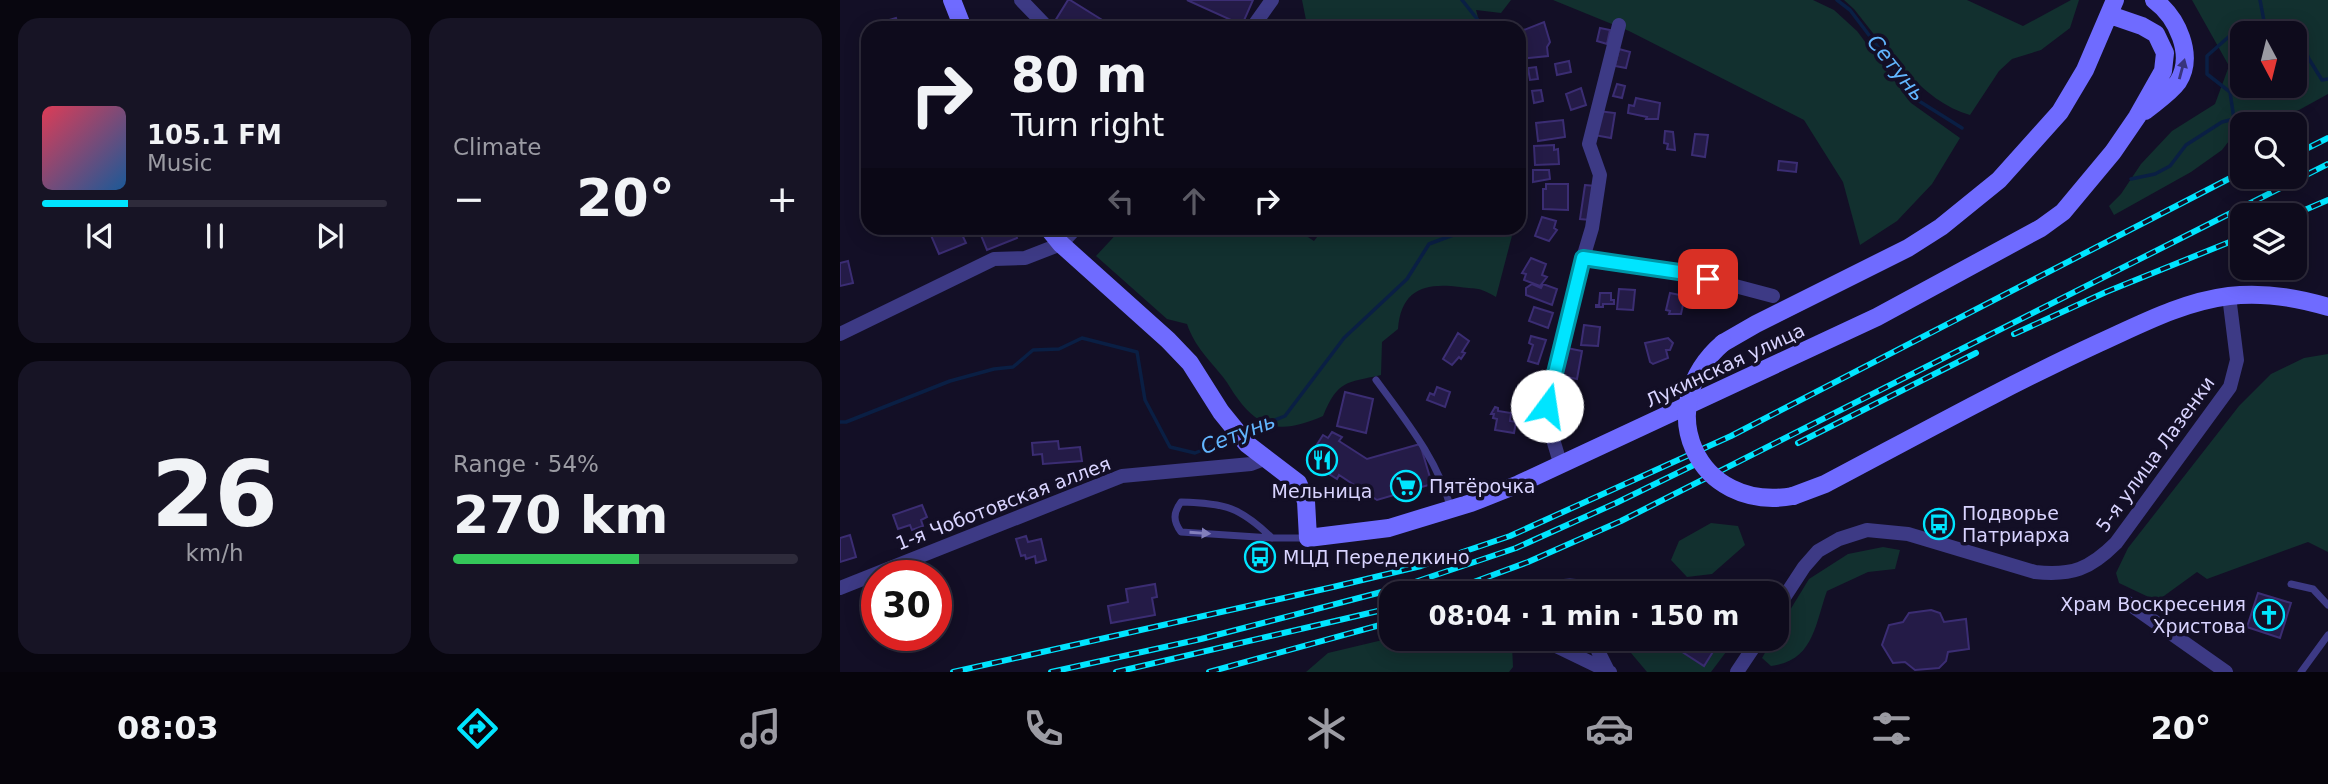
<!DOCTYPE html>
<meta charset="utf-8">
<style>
:root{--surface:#0e0b1c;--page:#171425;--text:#f1f3f6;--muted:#9b9ba3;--line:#2e2b3b;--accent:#00e5ff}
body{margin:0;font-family:"DejaVu Sans",sans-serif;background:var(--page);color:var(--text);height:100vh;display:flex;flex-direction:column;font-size:26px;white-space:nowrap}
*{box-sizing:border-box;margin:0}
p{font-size:23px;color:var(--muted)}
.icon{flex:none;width:38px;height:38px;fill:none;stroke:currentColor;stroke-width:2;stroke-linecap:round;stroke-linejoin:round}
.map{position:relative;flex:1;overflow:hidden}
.details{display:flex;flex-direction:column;gap:18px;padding:18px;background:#08060f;width:840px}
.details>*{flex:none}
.hud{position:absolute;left:21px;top:21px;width:665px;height:214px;border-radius:21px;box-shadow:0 4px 18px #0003,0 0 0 2px var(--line);background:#0e0b1c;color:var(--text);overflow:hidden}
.needle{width:46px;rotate:173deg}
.controls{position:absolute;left:1390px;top:21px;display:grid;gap:14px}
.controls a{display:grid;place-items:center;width:77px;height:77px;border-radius:14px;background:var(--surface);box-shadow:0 4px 18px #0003,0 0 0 2px var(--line);font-size:35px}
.speed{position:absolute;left:21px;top:560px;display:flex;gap:14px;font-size:35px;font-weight:700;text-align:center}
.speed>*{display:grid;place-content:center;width:91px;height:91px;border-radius:50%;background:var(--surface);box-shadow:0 4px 18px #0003,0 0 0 2px var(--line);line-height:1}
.speed .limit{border:10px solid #d22;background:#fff;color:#111}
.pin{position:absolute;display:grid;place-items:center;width:60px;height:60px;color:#fff;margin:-30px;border-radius:14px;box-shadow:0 4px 10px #0006}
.me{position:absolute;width:77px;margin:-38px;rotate:14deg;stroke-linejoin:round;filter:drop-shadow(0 0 5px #0008)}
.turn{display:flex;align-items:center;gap:24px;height:147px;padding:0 35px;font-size:32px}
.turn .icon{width:91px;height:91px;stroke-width:2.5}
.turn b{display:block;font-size:49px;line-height:60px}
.lanes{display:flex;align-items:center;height:66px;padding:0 35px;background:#0003;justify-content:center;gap:35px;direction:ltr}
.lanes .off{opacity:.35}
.big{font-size:52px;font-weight:600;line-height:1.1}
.details .widget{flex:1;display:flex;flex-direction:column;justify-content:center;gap:10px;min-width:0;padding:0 24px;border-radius:21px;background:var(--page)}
.details .dial{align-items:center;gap:0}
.dial b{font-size:91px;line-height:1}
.song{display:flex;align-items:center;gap:21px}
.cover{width:84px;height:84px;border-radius:10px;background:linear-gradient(135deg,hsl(350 70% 55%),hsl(210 70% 35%))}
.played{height:7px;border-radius:4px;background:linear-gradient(90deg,var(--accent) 25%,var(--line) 25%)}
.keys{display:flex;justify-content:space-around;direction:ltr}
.heat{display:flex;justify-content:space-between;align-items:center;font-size:38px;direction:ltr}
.charge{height:10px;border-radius:5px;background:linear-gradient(90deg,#34c759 54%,var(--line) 0)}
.details .tiles{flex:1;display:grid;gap:18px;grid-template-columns:repeat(2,1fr)}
.trip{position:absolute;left:539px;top:581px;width:410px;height:70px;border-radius:21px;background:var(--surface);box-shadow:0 4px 18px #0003,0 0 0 2px var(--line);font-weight:600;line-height:70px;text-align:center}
.tab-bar{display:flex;height:112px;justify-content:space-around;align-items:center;background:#06040b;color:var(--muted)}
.tab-bar .icon{width:49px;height:49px}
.tab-bar .selected{color:var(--accent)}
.tab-bar b{font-size:32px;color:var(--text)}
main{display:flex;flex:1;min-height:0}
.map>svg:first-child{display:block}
</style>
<main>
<section class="details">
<div class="tiles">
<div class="widget">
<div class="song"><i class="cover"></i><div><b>105.1 FM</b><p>Music</p></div></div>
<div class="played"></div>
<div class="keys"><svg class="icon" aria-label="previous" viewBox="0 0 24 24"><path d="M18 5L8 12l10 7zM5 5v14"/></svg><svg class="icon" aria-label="pause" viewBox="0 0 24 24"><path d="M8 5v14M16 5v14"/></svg><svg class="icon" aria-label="next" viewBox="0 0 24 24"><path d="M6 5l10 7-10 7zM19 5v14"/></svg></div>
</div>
<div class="widget"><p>Climate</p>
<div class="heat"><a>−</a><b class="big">20°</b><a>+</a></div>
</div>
<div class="widget dial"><b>26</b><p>km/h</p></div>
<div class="widget"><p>Range · 54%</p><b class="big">270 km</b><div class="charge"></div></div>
</div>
</section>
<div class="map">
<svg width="1488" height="672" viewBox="0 0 1488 672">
<rect width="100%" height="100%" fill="#130f26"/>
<path fill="#12302f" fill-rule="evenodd" d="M462 0H671L661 13 636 10 641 28H463L466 20Z
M713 0H973L994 10 1017 31 1071 103 1120 138 1092 184 1057 221 1020 245 1003 182 964 120 789 31Z
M1004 0H1127L1183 26 1231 0H1239L1230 28 1201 50 1172 59 1159 71 1130 115C1082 102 1044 46 1014 9Z
M1352 0H1488V94L1459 110 1402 124 1382 150 1351 172 1274 215 1269 206 1281 194 1301 164 1332 131 1375 104 1389 66ZM1402 33H1454V86H1402Z
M282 228H454L474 241 484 228H674L656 297C637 286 639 290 620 287 584 282 561 290 558 329L542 342 541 375C506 383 498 380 483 416 446 432 423 433 398 399 392 392 389 384 383 377 368 358 355 347 347 324L327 319 256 256Z
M1488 354V552L1468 542 1367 579 1357 572 1317 601 1279 583 1276 573 1288 548 1399 406 1431 374 1464 358Z
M871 523 898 526 905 545 872 574 847 577 831 560 839 541Z
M1043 547 1060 550 1055 569 1028 572 987 591C975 624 974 661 931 666L922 658 933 639H936V633L969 579 1008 554Z
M551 638 658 639 672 645 673 667 669 672H466L488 653Z
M783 639H881L885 644 886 652 871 672H807L786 647Z"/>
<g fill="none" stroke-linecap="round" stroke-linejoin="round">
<path stroke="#0a1f44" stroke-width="3.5" d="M622 0 638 20 634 28
M997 0 1010 10 1079 101 1122 128
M1420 0 1424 21
M1454 34 1459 36 1469 59 1482 80 1488 79
M1291 179 1315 174 1330 166 1346 145 1382 122 1394 119 1390 92 1367 74V56L1402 25 1424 21 1453 33
M0 422H6L110 381 154 369 173 367 193 350 219 349 242 338 297 352 305 400 330 447 355 453 395 437
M405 432 445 416 504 338 567 279 589 244 632 228"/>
</g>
<path fill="#241b47" stroke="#3b2d73" stroke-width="2" d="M228 0H230L275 28H226L215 21Z
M347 0H413L402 25Z
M56 18 59 28H40L39 23Z
M704 22 710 42 707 47 708 56 679 59V32Z
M760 28 770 30 767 44 757 41Z
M779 49 790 52 786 68 775 66Z
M729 61 731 72 717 75 715 64Z
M696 67 698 79 690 80 688 68Z
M777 84 785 86 782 98 773 96Z
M741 88 746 105 731 110 726 94Z
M701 90 703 101 694 103 692 91Z
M796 98 820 103 818 119H806L807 117 788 113 789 105 794 106Z
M758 111 775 113 771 138 754 135Z
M723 120 725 137 698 141 696 123Z
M825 131 833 132 835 150 827 149 828 144 824 143Z
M855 134 868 135 865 157 852 155Z
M714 145V150L718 149 719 164 695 165 694 146Z
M939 161 957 163 956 172 938 170Z
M693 170H709L710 179 693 182Z
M706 184H728V210L703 209V189H706Z
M745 185 755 186 750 220 740 219Z
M702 217 716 221 714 228 717 230 709 241 695 236Z
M103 228H119L126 243 99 254 90 233Z
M138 228H173L177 238 147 250Z
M691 258 706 264 702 275 707 277 700 286 684 280 686 274 682 273Z
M8 261 13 283 0 286V263Z
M1455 266 1463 267 1461 277 1453 276Z
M692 284 701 288 703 284 717 289 712 305 686 295V288Z
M779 289 795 290 793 310 777 309Z
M760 293H771V300H774V304H763V307H756V305H759Z
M830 293 845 296 841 314H829L830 311 826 310Z
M694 307 713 313 708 328 689 321Z
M744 325 760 327 758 346 741 345Z
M618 333 629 341 622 352 625 353 621 359 619 357 612 365 603 359Z
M691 336 706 340 698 364 688 361 693 345 689 343Z
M828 338 833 343 830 350H826L828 358 813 364 810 362 805 343Z
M727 348 742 351 737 379 722 376Z
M597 387 610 392 605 407 587 400 590 393 594 395Z
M505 392 533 399 526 433 497 426Z
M655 407 658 408V411L671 413 670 421 676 422 674 433 655 430 657 419 653 418 654 414H651Z
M492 432 502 437 499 441 527 459 580 444 592 484 537 500 499 475 497 479 467 460 483 435 488 438Z
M218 441 219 449 240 447 242 461 203 464 202 454 193 455 192 443Z
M82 505 87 517 81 520 83 526 72 530 70 525 58 529 53 515Z
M10 535 16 557 0 562V538Z
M186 536 188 542 201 539 206 560 196 563 195 556 186 559 185 555 181 556 176 539Z
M315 584 317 597 312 598 315 615 271 623 268 606 288 602 286 589Z
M1418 593 1451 603 1440 638 1407 627Z
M1091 610 1100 613 1104 622 1126 619 1129 649 1108 652 1106 661 1099 668 1075 670 1065 662 1053 663 1042 645 1049 625 1063 622 1069 613Z
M838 639H881L864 666 833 646Z"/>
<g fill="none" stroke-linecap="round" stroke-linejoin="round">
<path stroke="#3d3a85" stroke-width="7" d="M536 380C566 421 598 460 611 509
M432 538C400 507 385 503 341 502 333 513 333 521 341 532L432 538H467
M1451 584 1473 589 1488 605
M1461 672 1488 635"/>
<path stroke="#3d3a85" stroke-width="14" d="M181 0 208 28
M412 28 432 0
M743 258 846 273 933 296
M0 334 154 259 185 258 221 244 236 228
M721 466 712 436 707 406 743 258 752 228 760 175 749 144 779 25
M0 588 282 476 411 464 427 458
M708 593C723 583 737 583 751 593
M1288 603 1386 672
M936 610 964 567 978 551 999 539 1027 530 1068 534 1195 572C1232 576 1250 569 1276 543L1390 387 1397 360 1389 296
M706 639 716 646 770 672
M758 639V651L768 671
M897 672 919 639"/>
<path stroke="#6f6bff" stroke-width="18" d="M112 0 123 28
M1305 111C1316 102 1330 93 1338 82 1355 55 1337 17 1314 0
M208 228 221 244 328 340 350 363 381 412 407 444 458 483 466 501 468 538 549 528 631 503 679 484 1037 317 1201 228 1223 212 1273 152 1297 117 1323 71 1325 53 1316 34 1302 26 1270 15
M883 343 916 324 1068 248 1101 227 1159 180 1220 112 1245 70 1275 0
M953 496 985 484C1076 436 1166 386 1259 343 1301 324 1342 302 1389 296 1423 292 1455 297 1488 307"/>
<g stroke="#00e5ff" stroke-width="6">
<path id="rail" d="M1454 155 1488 138
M1453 215 1488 200
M1174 334 1266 292 1402 237
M958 443 1136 353
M604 593 688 562 781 521 1488 164
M113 672 493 587 581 566 670 536 891 436 1402 172
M211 672 361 639 557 588 676 548 776 503 864 460
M276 672 551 608
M369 672 551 622"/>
</g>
<use href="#rail" stroke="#130f26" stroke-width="3.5" stroke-dasharray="10" stroke-linecap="butt"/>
<path stroke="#6f6bff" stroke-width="18" d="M883 343C809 407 857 513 953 496"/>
</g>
<defs><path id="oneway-solid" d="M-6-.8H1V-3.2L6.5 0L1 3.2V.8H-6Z" transform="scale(1.75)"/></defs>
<use fill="#38347d" href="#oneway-solid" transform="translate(1342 69) rotate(-75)"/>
<use fill="#837fbc" href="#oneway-solid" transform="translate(360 533) rotate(4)"/>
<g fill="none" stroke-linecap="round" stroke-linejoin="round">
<g stroke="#0095a6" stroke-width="18">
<path id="route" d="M707 406 743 258 846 273 868 279"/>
</g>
<use href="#route" stroke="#00e5ff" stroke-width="12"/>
</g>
<defs>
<g id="restaurant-ring" transform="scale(1.575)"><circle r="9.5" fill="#130f26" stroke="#00e5ff" stroke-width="1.5"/><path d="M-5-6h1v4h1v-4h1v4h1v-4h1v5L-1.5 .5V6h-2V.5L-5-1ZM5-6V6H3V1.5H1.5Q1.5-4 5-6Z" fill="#00e5ff"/></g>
<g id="supermarket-ring" transform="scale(1.575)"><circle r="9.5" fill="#130f26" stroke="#00e5ff" stroke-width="1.5"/><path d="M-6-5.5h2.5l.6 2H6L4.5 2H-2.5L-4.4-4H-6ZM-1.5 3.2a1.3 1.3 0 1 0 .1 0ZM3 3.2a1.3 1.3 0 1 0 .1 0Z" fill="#00e5ff"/></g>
<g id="bus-ring" transform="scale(1.575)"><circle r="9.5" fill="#130f26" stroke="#00e5ff" stroke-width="1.5"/><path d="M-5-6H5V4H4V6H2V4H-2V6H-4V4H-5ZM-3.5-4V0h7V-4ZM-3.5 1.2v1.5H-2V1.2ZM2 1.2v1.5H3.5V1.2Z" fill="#00e5ff"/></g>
<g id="church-ring" transform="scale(1.575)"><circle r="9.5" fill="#130f26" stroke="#00e5ff" stroke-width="1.5"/><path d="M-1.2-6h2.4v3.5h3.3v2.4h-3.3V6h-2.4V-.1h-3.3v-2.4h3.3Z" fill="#00e5ff"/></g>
</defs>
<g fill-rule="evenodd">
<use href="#restaurant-ring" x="482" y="460"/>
<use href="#supermarket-ring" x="566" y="486"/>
<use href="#bus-ring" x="1099" y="524"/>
<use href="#bus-ring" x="420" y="557"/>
<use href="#church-ring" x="1429" y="615"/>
</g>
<g text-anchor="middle" stroke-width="7" stroke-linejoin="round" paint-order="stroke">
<g font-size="19" fill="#d9d4ff" stroke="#130f26">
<text transform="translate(885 365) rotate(-25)" y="7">Лукинская улица</text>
<text transform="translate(1315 454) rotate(-54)" y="7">5-я улица Лазенки</text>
<text transform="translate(163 503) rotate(-21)" y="7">1-я Чоботовская аллея</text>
</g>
<g font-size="19" fill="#d9d4ff" stroke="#130f26" text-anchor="start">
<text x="589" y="493">Пятёрочка</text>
<text x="482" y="498" text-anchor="middle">Мельница</text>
<text x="1122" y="520">Подворье<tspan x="1122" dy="22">Патриарха</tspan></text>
<text x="443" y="564">МЦД Переделкино</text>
<text x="1406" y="611" text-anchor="end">Храм Воскресения<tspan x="1406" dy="22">Христова</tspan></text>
</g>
<g font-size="21" font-style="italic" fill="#62b6ff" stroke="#130f26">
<text transform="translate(1056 68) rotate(51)" y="7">Сетунь</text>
<text transform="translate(398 434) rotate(-21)" y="7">Сетунь</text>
</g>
</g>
</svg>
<div class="controls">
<a><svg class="needle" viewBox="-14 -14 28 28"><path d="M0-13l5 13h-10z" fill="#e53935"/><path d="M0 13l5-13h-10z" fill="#9b9ba3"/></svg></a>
<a><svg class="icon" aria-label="search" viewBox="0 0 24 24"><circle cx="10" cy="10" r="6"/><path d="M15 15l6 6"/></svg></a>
<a><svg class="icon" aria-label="layers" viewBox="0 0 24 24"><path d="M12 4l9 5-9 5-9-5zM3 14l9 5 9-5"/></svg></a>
</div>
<div class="speed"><div class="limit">30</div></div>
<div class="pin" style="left:868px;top:279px;background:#d93025"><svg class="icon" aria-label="arrive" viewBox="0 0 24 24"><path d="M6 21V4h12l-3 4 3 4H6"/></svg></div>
<svg class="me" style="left:707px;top:406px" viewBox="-20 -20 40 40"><circle r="19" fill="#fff"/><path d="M0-13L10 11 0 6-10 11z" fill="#00e5ff"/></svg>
<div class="trip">08:04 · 1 min · 150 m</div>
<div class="hud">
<div class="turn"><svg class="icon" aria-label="right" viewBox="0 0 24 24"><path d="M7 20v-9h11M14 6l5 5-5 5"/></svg><div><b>80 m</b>Turn right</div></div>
<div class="lanes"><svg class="icon off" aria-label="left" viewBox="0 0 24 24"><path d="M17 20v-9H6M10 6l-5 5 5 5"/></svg><svg class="icon off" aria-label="ahead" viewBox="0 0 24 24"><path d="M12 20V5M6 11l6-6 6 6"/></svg><svg class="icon" aria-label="right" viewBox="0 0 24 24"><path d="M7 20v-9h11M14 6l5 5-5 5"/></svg></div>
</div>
</div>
</main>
<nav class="tab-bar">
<b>08:03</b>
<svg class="icon selected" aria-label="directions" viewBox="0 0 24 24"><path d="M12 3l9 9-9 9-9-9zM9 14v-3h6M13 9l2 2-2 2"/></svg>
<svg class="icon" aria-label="music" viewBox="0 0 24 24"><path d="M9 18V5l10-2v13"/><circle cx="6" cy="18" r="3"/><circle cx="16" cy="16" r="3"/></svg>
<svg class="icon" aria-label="phone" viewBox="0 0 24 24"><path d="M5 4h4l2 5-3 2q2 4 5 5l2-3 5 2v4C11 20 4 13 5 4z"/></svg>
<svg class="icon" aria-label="climate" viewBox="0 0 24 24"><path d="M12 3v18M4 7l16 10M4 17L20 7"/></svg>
<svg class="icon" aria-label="car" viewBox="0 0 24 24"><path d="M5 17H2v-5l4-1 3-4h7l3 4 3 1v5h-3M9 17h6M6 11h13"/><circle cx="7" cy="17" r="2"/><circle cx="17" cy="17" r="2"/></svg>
<svg class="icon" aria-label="filters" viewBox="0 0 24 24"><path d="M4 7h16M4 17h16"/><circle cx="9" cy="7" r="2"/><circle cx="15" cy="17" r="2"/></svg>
<b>20°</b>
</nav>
